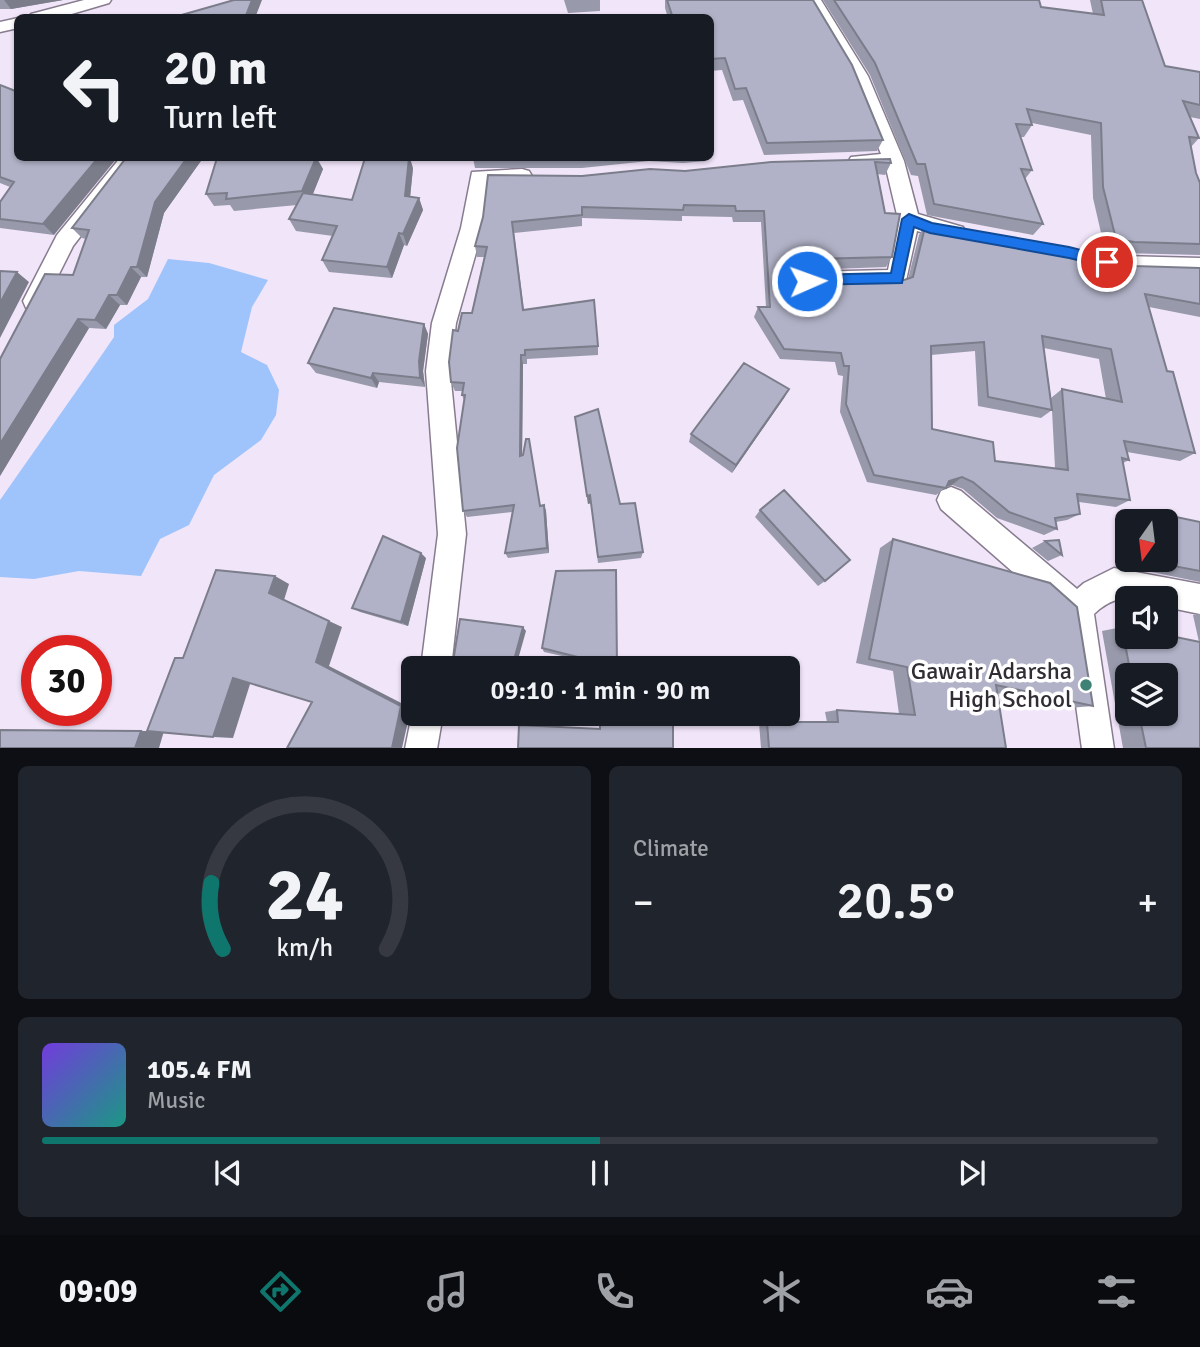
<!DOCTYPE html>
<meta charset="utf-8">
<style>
:root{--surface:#171b24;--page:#20242c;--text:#f1f3f6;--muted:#9ea1a6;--line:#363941;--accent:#0f766e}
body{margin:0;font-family:Signika,sans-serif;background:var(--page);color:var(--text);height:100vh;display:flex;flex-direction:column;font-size:26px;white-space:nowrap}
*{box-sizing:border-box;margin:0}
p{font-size:23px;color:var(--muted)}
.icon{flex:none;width:38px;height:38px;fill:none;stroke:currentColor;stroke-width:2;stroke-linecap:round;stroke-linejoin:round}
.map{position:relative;height:748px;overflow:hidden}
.details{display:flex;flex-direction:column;gap:18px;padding:18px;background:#0d0f14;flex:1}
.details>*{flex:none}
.guide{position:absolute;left:14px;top:14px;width:700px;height:147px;border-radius:10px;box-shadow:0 2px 5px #0004;background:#171b24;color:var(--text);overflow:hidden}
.needle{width:46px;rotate:194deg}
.fabs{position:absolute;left:1115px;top:509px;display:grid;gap:14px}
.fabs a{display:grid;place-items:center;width:63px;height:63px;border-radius:10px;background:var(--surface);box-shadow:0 2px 5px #0004;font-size:35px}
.speed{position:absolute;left:21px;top:635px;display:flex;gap:14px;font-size:35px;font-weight:700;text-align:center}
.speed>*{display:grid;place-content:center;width:91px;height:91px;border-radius:50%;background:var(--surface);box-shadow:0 2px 5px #0004;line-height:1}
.speed .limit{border:10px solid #d22;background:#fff;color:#111}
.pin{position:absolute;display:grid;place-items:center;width:60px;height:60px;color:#fff;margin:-30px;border:4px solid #fff;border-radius:50%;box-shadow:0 2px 7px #0007}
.me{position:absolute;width:77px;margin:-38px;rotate:88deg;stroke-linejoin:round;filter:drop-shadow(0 0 5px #0008)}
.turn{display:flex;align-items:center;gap:24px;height:147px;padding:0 35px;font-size:32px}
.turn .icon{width:91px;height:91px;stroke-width:2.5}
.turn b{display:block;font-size:49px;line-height:60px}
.big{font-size:52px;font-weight:600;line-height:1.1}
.details .tile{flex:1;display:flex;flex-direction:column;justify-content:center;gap:10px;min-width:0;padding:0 24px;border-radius:10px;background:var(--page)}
.details .dial{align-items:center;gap:0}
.dial svg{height:182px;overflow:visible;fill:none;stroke:var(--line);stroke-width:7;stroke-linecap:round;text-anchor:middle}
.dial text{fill:var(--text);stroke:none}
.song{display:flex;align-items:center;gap:21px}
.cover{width:84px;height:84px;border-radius:10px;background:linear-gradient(135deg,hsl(260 70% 55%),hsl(170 70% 35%))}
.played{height:7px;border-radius:4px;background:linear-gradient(90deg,var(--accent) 50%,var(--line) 50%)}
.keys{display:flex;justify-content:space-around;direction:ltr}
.heat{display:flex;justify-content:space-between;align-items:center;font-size:38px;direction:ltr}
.details .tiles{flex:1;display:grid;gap:18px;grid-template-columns:1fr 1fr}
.tile:last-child{grid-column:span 2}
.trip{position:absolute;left:401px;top:656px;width:399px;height:70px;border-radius:10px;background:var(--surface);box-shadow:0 2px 5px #0004;font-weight:600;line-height:70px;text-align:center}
.tab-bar{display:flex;height:112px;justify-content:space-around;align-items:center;background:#090b0e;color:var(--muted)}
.tab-bar .icon{width:49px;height:49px}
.tab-bar .active{color:var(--accent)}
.tab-bar b{font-size:32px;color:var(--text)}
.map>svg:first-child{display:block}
</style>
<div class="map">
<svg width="1200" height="749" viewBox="0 0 1200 749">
<rect width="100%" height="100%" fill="#f1e5fa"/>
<path fill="#9fc4fb" d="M168 259 209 263 268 280 252 307 241 352 267 365 279 390 276 415 261 440 214 475 189 525 160 539 141 576 79 571 34 579 0 577V500L101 356 114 337V325L148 299Z"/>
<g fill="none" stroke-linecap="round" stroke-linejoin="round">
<g stroke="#877c8e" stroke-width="3">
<path id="street" d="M84 0H111L109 3 58 18H29L31 14Z
M805 0H821L868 76 904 161 918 214 963 227 966 233 963 239 955 241 917 231 905 285 897 288 807 290 799 287 796 281 799 275 807 272 888 270 898 219 886 168 851 167 848 162 851 157 881 154 850 76Z
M18 18V28L0 32V22Z
M120 158H141L73 246 42 308 34 310 26 308 23 301 57 235Z
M522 169 529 171 532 176 529 181 488 184 483 228 456 323 450 371 466 534 451 668H421L438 534 426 371 432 323 461 228 472 172Z
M1097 251 1122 256 1200 258V276C1163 275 1125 277 1089 266L1086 260 1089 254Z
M951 487 961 491 1077 589 1084 583 1114 568 1200 584V614L1166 607V598C1136 598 1116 592 1094 614L1114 749H1082L1064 617 941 509 937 500 941 491Z
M413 709V714H443L437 749H405Z"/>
</g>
<use href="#street" fill="#fff" fill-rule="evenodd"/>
</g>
<path fill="#9899ab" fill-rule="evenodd" d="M0 0H63L11 9H0Z
M564 0H600V11L568 13Z
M665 0H813L883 140 877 151 764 155 743 100 733 101 722 70 710 71V18H668L665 8Z
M823 0H1039L1041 7 1093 14 1090 0H1142L1165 66 1200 72V119L1190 117 1199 138 1191 147 1196 173 1200 183V255L1122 253 1105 250 1093 198 1091 135 1032 123V125L1024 137H1020L1032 170 1025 179 1043 224 1033 235 927 215 918 176 911 175 870 75Z
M0 85 54 235 0 228V202L10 187 0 183Z
M126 158H203L164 213 147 277H141L127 305H120L106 329 89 328 0 476V359L73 275 86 239 82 238 72 228Z
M217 158H317L323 169 312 195 352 200 413 168 410 197 419 198 423 210 407 246 404 245 392 278 329 272 322 260 333 236 296 231 289 219 297 205 234 211 230 205 214 206 206 194Z
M473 158H706V161L683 163 649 161 582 168H475Z
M771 162 891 163 885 175 877 174 892 257 886 267 806 270 799 273 803 279 812 282 904 280 908 279 919 235 926 223 1134 266 1200 268V317L1149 307 1167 371 1195 453 1180 461 1127 452 1129 460 1123 463 1130 500 1116 507 1079 502 1080 514 1067 520 1056 522 1057 529 1044 535 997 518 963 489 952 485 947 486 936 495 867 482 840 412 843 376 838 375 835 362 780 359 754 317 758 307H766L761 222H733L732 217 682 216V221L582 218V226L514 233 524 310 598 346V355L527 359V364H523L522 456 541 506 544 505 546 511 549 553 508 558 505 553 512 512 467 517 463 511 464 400 462 395 463 391H455L451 382 458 331 472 313 484 257H477L475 246 582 176 685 171ZM1044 348 1099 359 1106 399 1062 389 1051 398ZM975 351 978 406 1041 418 1052 410 1055 468 995 461 932 429 931 355Z
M424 324 428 334 423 371 425 387 379 382 377 388 316 373 308 363Z
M789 389 784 398 732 473 689 442 691 434Z
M575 417 620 504 643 552 641 558 598 563 591 503 588 504Z
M760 510 825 581 818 586 755 517Z
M1157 513 1200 522V582L1147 571 1145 560H1166V522L1138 521Z
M893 539 1093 706 1069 708 997 693 1006 748H761L759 723 767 722H827L825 712 837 710 899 714 893 671 856 663 880 548Z
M1045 541 1062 555 1048 561 1032 548Z
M426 558 408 626 360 612 352 608Z
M1200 614V748H1123L1102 631 1122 627 1199 642 1193 615ZM1127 676H1166V714H1127Z
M542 648 617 667 616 668 544 652Z"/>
<path fill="#7c7d8b" d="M4 0H63L11 9Z
M252 0H262L255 18H245Z
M98 158H117L54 235 43 224Z
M187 158H203L164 213 147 277 137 267 155 202Z
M316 158 323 169 309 204 302 191Z
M409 158H410L413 168 409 208 405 196Z
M419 198 423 210 407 246 403 234Z
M399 233 404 245 392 278 387 267Z
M811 259 806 270 797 274 801 263Z
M131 267 141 277 127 305 117 295Z
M17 272 29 282 0 338V303Z
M109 295 120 305 106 329 95 320Z
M78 319 89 328 0 476V444Z
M424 324 428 334 423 371 425 387 420 378 419 361Z
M521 355 523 364 522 463 520 456Z
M373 373 379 382 377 388 371 378Z
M789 389 784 398 732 473 736 465Z
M962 477 952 485 943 488 949 481Z
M590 495 591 503 588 504 587 496Z
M544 505 546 511 549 553 547 548Z
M421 553 426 558 408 626 401 622Z
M275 576 289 584 284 600 269 593Z
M329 621 342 627 329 666 411 708 402 748H392L316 662Z
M523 627 526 631 517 663 514 660Z
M508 659 511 662 510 668H506Z
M233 678 251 681 233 738 213 737Z
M141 731H164L159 748H135Z"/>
<path fill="#b1b2c7" stroke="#7c7d8b" stroke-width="2" fill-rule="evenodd" d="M234 0H252L245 18H171Z
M667 0H813L852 65 883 140 767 143 746 88 735 89 725 58 710 59V18H673Z
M834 0H1039L1041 7 1104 15 1101 0H1142L1165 66 1200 72V105L1183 101 1199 138 1189 137 1196 173 1200 183V244L1134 242 1116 239 1103 187 1101 123 1027 109 1032 125 1016 124 1032 170 1021 169 1043 224 934 204 925 164H917L875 63Z
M0 85 18 92V158H98L43 224 0 219V202L14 182 0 177Z
M126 158H187L155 202 137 267H131L117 295H109L95 320 78 319 0 444V359L45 274 73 275 89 230 72 228Z
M217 158H316L302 191 226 199 227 193 206 194Z
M365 158H409L405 196 419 198 403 234 399 233 387 267 322 260 337 226 289 219 303 193 352 200Z
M890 159 891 163 875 162 885 213 900 214 892 257 811 259 801 263 798 272 803 279 812 282 904 280 913 277 926 223 1079 252 1134 266 1200 268V304L1145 294 1167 371 1173 372 1195 453 1124 441 1129 460 1122 458 1130 500 1077 494 1080 514 1055 518 1057 529 1009 512 973 482 962 477 949 481 946 488 874 475 846 404 849 366H844L841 353 784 349 758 307H770L764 211H736L735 206 684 205 683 210 582 207V215L512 222 523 310 594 300 598 346 525 350V355H521L520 456 523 455 526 439H529L540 506 544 505 547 548 505 553 514 505 463 511 457 448 465 395H462L464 383 451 382 449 362 453 330 458 331 462 313H472L487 247 475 246 483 217 488 175 582 176 650 169 685 171 771 162ZM1042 336 1111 349 1122 402 1062 389 1068 470 995 461 993 442 932 429 931 346 984 342 988 397 1052 410Z
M0 271 17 272 0 303Z
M334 308 424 324 419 361 420 378 373 373 371 378 308 363Z
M744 363 789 389 736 465 691 434Z
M598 409 620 504 635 503 643 552 598 557 590 495 587 496 575 417Z
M784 490 850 560 825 581 760 510Z
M1157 513 1200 522V571L1168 565 1166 554V522H1159Z
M383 536 421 553 401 622 352 608Z
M893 539 1050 583 1077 607 1093 706 996 685 1006 748H769L767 722H838L837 710 915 715 907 667 869 659Z
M1059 540 1062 555 1045 541Z
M216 570 275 576 269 593 329 621 316 662 401 706 392 748H287L312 702 233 678 213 737 147 731 175 658H183Z
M616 570 617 667 542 648 556 571Z
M460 619 523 627 514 660 508 659 506 668H452Z
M1122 627 1127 628V637H1166V635L1200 642V748H1146L1139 714H1166V676H1131Z
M600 714 673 716V748H518L519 725 600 729Z
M0 730 141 731 135 748H0Z"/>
<path fill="#1a73e8" stroke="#114b97" stroke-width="2" d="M909 214 932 223 1069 247 1112 258 1114 262 1107 267 1069 258 930 233 914 227 902 283 802 285 800 281 802 277 807 275 891 273 902 219Z"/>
<circle fill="#3e8175" stroke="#fff" stroke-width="2.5" cx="1086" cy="685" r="7"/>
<g text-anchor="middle" stroke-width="7" stroke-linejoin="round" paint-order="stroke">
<g font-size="24" fill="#322d35" stroke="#fff" text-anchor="end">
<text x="1072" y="679">Gawair Adarsha<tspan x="1072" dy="28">High School</tspan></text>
</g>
</g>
</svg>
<div class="fabs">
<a><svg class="needle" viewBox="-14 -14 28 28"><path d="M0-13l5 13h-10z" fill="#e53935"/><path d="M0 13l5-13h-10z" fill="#9ea1a6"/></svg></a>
<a><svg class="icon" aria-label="sound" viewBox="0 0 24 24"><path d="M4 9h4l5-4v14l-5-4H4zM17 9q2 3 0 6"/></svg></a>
<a><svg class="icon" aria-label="layers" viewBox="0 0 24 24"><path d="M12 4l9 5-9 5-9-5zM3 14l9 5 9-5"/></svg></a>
</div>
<div class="speed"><div class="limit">30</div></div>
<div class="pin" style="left:1107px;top:262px;background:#d93025"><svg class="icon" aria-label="arrive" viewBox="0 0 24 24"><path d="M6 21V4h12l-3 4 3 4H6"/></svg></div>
<svg class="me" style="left:807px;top:281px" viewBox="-20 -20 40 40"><circle r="17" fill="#1a73e8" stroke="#fff" stroke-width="3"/><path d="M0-11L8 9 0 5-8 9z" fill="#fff"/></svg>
<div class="trip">09:10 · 1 min · 90 m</div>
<div class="guide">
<div class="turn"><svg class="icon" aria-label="left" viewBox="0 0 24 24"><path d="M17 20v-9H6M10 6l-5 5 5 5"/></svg><div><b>20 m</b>Turn left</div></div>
</div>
</div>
<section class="details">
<div class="tiles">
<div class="tile dial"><svg viewBox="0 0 100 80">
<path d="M14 69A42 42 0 1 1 86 69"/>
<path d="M14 69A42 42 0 0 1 9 40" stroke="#0f766e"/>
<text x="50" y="56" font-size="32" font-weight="700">24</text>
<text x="50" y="72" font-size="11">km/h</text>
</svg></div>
<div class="tile"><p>Climate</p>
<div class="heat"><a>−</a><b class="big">20.5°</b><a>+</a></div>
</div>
<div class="tile">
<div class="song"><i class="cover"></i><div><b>105.4 FM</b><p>Music</p></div></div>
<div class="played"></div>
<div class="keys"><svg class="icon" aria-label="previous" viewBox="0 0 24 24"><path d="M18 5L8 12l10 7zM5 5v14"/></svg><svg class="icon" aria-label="pause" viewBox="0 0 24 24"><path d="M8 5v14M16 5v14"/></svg><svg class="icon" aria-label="next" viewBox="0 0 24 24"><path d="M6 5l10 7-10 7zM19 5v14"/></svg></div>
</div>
</div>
</section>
<nav class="tab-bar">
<b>09:09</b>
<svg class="icon active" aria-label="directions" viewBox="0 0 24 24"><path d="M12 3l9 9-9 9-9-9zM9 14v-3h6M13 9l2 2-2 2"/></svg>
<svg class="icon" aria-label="music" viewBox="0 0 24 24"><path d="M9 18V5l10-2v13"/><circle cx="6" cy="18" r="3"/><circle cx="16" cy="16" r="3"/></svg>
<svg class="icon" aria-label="phone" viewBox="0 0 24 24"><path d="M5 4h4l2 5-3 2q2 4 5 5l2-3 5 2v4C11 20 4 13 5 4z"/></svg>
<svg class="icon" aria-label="climate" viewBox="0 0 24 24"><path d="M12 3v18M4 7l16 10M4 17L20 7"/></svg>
<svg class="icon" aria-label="car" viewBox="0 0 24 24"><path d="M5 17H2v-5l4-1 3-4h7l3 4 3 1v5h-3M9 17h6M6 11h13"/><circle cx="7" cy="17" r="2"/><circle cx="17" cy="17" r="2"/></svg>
<svg class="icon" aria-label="filters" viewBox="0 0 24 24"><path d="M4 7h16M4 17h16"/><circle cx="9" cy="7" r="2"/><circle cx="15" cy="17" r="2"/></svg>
</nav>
